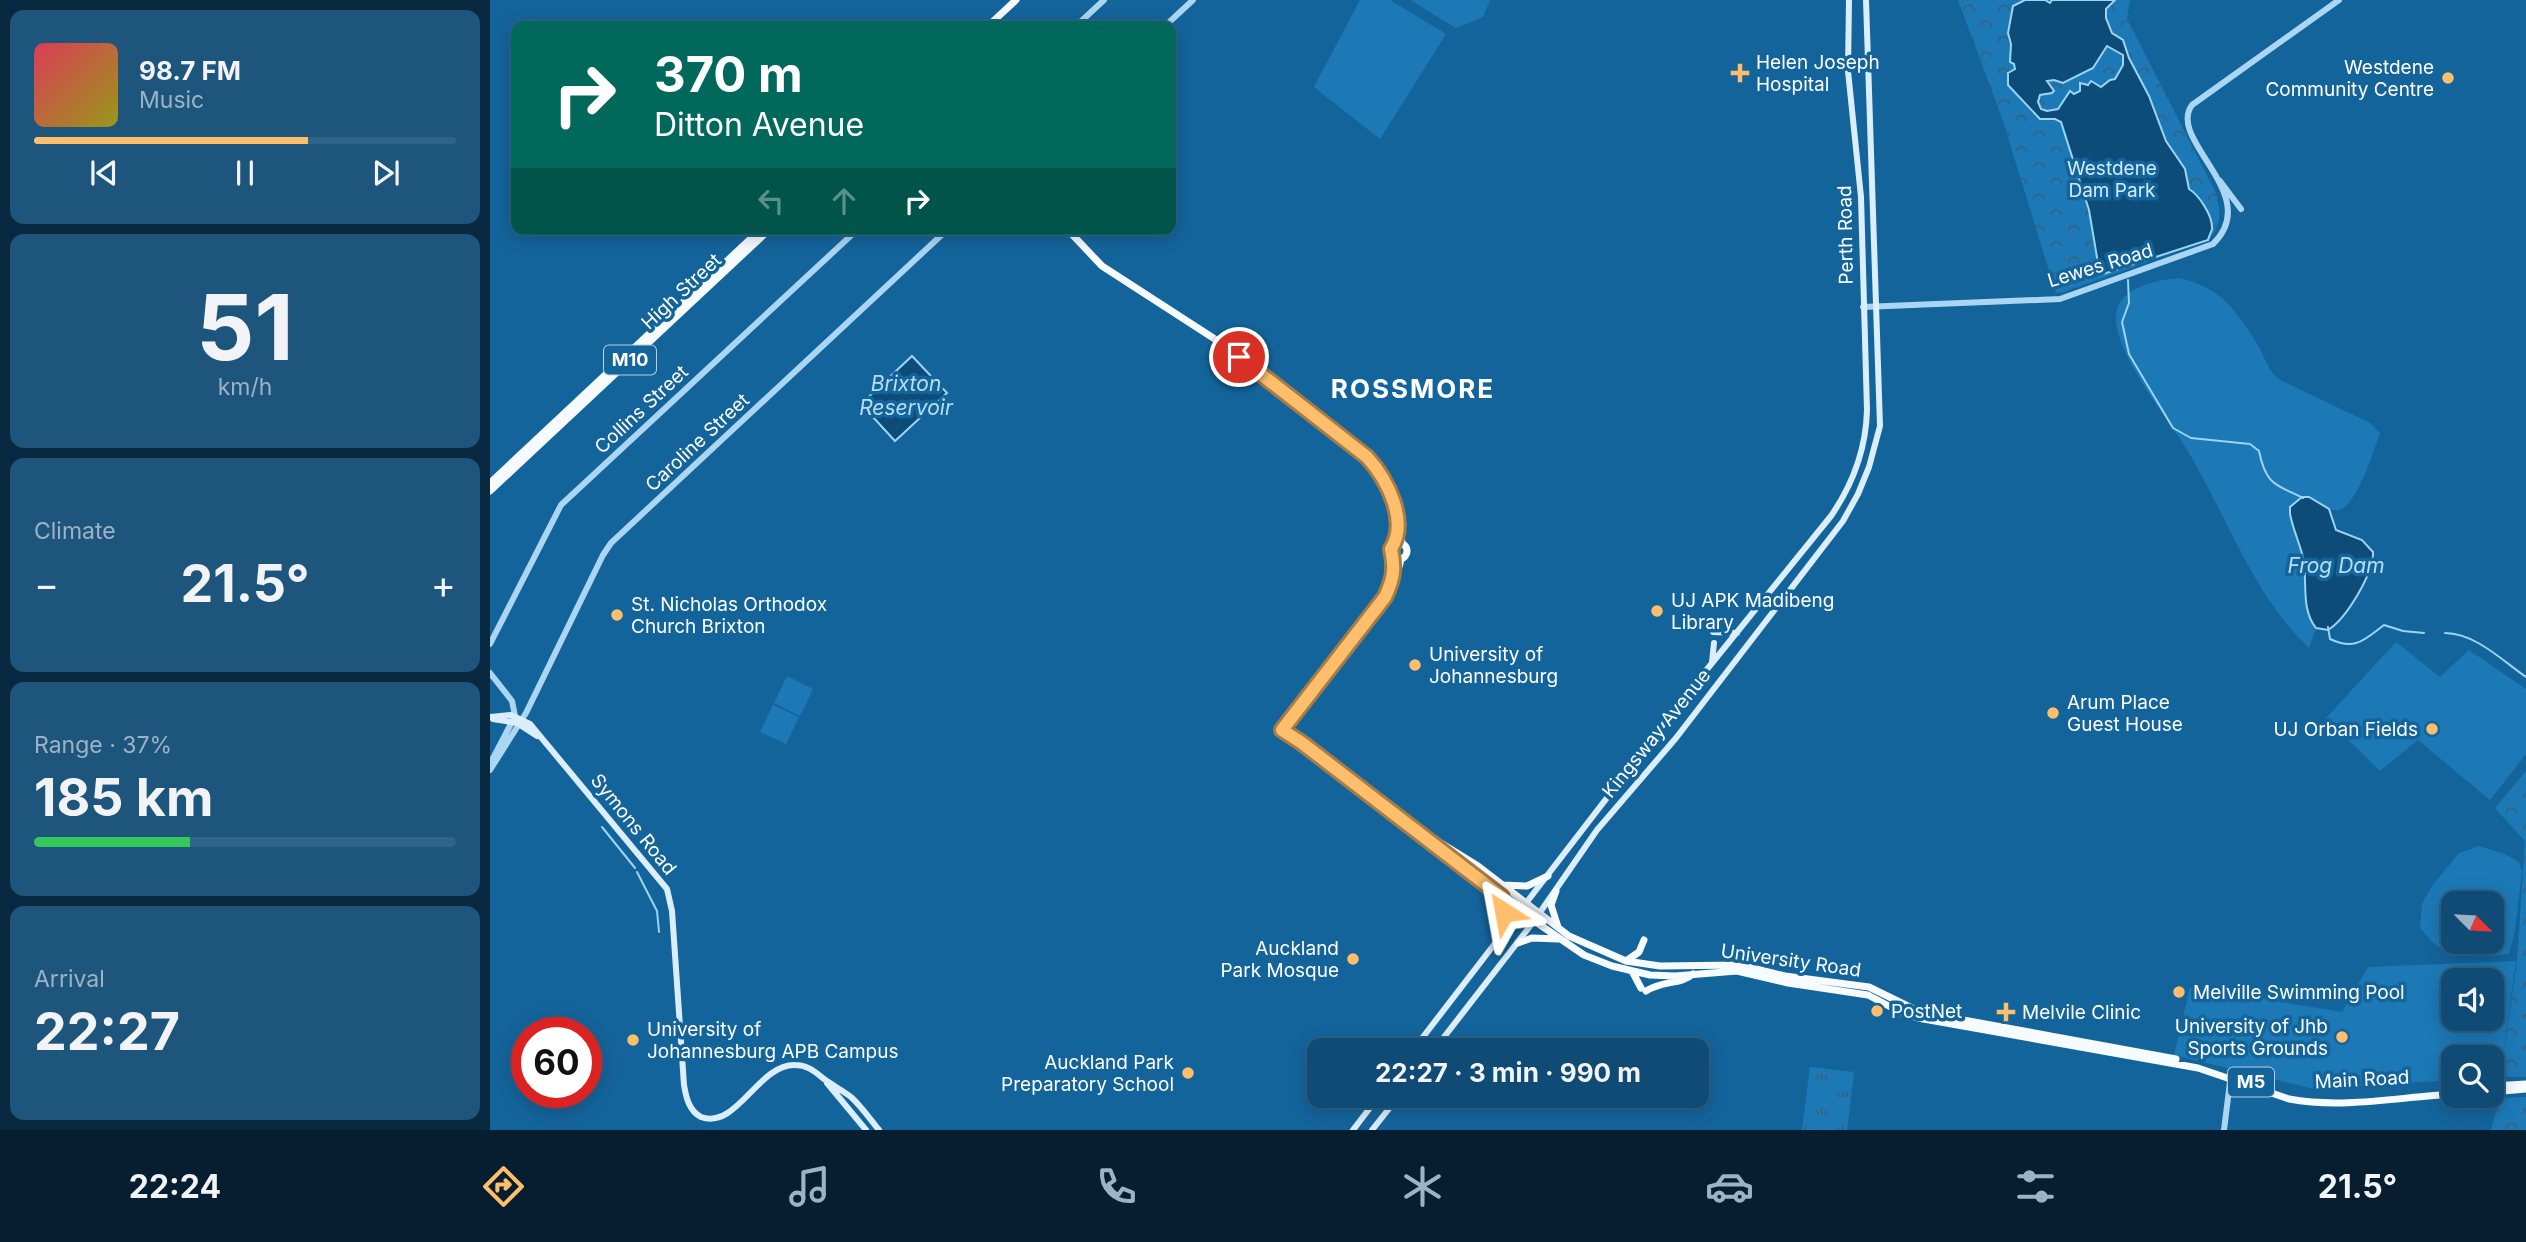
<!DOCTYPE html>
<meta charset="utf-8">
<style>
:root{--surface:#0f4b75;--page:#1d557d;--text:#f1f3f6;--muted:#9bb3c5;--line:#2f6387;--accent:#ffbe6c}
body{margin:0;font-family:Inter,sans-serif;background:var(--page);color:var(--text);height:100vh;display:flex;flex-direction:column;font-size:26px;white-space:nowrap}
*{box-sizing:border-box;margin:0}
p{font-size:23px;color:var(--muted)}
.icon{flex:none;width:38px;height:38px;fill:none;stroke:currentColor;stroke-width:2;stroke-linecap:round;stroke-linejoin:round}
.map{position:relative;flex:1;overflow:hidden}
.panel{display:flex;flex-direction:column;gap:10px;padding:10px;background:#082940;width:490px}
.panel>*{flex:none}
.top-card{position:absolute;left:21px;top:21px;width:665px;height:214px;border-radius:14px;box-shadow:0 4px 18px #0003,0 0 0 2px var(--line);background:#00695c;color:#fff;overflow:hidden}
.needle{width:46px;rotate:114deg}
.controls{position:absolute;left:1951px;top:891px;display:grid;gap:14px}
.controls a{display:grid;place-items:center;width:63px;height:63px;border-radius:14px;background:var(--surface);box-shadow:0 4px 18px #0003,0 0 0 2px var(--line);font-size:35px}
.speed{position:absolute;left:21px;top:1017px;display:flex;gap:14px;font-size:35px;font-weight:700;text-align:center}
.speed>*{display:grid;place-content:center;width:91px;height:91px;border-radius:50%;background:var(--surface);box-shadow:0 4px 18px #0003,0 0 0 2px var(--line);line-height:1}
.speed .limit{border:10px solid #d22;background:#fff;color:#111}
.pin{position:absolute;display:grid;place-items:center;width:60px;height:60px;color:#fff;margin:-30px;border:4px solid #fff;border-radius:50%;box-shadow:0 2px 7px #0007}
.me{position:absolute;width:77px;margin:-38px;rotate:326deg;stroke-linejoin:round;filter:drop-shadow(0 0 5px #0008)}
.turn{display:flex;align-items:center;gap:24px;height:147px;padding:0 28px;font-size:32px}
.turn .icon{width:91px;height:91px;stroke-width:2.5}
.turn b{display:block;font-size:49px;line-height:60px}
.lanes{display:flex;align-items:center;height:66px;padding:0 28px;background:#0003;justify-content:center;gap:35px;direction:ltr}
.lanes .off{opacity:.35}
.big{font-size:52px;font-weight:700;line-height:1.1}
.panel .card{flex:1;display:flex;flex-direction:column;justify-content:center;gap:10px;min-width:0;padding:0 24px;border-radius:14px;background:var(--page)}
.panel .dial{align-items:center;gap:0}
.dial b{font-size:91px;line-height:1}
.song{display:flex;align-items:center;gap:21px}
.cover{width:84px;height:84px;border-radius:10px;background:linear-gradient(135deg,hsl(350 70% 55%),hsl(60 70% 35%))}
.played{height:7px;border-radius:4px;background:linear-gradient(90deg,var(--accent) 65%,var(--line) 65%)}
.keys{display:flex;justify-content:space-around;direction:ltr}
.heat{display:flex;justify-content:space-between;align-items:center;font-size:38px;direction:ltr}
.charge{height:10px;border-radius:5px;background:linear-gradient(90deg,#34c759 37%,var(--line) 0)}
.trip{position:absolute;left:817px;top:1038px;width:402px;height:70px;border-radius:14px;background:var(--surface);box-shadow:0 4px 18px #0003,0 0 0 2px var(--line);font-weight:700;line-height:70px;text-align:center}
.tab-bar{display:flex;height:112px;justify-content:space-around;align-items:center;background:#061e2f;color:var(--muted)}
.tab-bar .icon{width:49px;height:49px}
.tab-bar .active{color:var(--accent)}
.tab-bar b{font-size:32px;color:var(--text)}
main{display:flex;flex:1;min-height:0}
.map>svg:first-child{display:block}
</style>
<main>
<section class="panel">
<div class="card">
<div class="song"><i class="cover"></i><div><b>98.7 FM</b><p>Music</p></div></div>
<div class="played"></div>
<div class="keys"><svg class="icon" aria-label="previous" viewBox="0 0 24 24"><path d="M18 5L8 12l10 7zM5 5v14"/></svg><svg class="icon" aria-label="pause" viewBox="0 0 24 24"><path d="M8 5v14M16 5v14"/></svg><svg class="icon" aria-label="next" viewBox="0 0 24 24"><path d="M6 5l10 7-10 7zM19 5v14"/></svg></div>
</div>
<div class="card dial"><b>51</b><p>km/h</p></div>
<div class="card"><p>Climate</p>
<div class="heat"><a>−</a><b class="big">21.5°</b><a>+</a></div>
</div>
<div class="card"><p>Range · 37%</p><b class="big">185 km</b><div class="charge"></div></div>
<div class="card"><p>Arrival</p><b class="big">22:27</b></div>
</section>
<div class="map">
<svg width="2036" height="1130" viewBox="0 0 2036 1130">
<defs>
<pattern id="grass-tufts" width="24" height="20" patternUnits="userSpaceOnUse" patternTransform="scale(1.75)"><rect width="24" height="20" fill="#1c79b6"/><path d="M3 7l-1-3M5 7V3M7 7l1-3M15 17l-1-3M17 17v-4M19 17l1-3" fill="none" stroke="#346281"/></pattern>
<pattern id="park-crowns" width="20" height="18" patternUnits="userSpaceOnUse" patternTransform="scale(1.75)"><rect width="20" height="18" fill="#1c79b6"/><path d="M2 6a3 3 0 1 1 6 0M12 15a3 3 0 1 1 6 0" fill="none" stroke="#346281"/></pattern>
</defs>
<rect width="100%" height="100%" fill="#14649c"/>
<path fill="url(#grass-tufts)" d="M1320 1067 1364 1072 1357 1130H1312Z"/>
<path fill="url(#park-crowns)" d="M1468 0H1640L1637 19 1725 191C1731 211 1733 225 1717 240L1574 292 1566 293 1512 118Z
M2036 771V1077H2010L2027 961 2035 841 2005 808Z
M2036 1097V1130H2001L2010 1098Z"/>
<path fill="#1c79b6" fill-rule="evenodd" d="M870 0H900L956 34 890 139 824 87Z
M920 0H1000L993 17 966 28Z
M1689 278C1729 287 1745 308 1766 342 1774 355 1777 368 1788 379L1880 423 1890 433C1884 450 1866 507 1849 510 1838 512 1827 502 1819 497L1809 543 1814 560V591L1821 622 1826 628 1819 648C1762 594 1736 514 1696 448 1675 414 1626 356 1626 317 1626 288 1667 280 1689 278Z
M1906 642 1950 677 1979 650 2036 689V754L2000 800 1928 740 1890 771 1836 718Z
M297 676 323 689 310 716 284 703Z
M283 705 309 717 296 744 270 732Z
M1989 846 2015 854 2029 862 2032 871 2025 931 2019 954C1996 957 1965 959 1946 945 1940 941 1935 933 1930 928L1932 904 1942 886 1969 853ZM1964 903H2002V942H1964Z
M2026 961 2010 1077H2002V1057H1964L1963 1080 1824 1089 1684 1055 1700 987 1852 1012 1878 967ZM1964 980H2002V1018H1964Z"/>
<path fill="#0d4b79" stroke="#9cd4f6" stroke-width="2" fill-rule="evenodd" d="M1535 0H1555L1560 3 1562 0H1625L1616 9V18L1622 33 1633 40 1639 58 1659 96 1676 141 1695 169 1699 189C1709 195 1723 216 1722 229 1721 233 1719 236 1718 240L1610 275 1599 210 1571 122 1565 119H1550L1518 85V73L1525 69 1524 64 1520 62 1521 44 1518 33 1523 6ZM1617 46 1633 55V65L1625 79 1620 80 1611 87 1601 81 1598 85 1590 83V91L1584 94 1580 91 1568 109 1557 111 1551 109 1548 102 1550 95 1562 93 1564 91 1557 81 1564 80 1573 83 1603 68Z
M422 356 457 393 405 441 371 404Z
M1812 497H1819L1839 509 1846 530 1872 540 1883 552C1884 573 1856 619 1838 630L1826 628C1810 608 1818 580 1813 557 1809 542 1803 529 1800 514V507Z"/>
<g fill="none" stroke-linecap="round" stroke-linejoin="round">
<path stroke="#9cd4f6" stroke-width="2" d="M1638 280 1639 303 1632 322 1639 354 1683 428 1701 438 1760 444 1769 451C1776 485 1785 484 1813 498
M1838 627 1840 639C1865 651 1874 640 1894 625L1913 631 1934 633
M1955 633C1985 633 2013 661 2036 677
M112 827 145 868
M147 872 167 911 169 932"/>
<path stroke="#aad6f3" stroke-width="6" d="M586 26 614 0
M675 26 703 0
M1730 181 1751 209
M1373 307 1570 299 1723 244C1774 195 1676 140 1702 105L1849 0
M0 644 71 505 368 229
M0 673 22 701 25 716 0 764
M0 770 36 713 113 555 121 543 458 229
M1734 1130 1741 1074"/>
<path stroke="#daeefd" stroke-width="6" d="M1223 632 1247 633
M1222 662 1224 643
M0 717 21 715 40 724 177 889 182 911 194 1085C196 1097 199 1111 211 1117 247 1130 268 1064 305 1065 317 1065 324 1071 334 1079 342 1085 352 1090 361 1097 371 1106 380 1119 389 1130
M3 719 27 723 47 736
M923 1050 1193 699 1341 516C1363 484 1376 449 1377 410L1371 197 1358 71 1359 0
M944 1050 1044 921 1107 830 1186 738 1353 521 1368 494 1379 467 1390 426 1376 0
M337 1083 376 1130
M863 1130 889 1096
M882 1130 909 1096"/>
<path stroke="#f6fbff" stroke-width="7" d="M498 26 526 0
M577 229 612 266 731 343 877 457C897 480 909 512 912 543
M0 483 271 229
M0 491 280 229
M901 551a8 8 0 1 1 16 0a8 8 0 1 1-16 0Z
M798 729 1037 916 1094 955 1122 966 1160 975 1185 976 1247 971 1298 983 1378 995 1412 1013 1428 1018 1708 1068 1799 1099C1854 1109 1909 1097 1964 1094
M800 735 792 731V727C807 716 819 697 831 682 856 650 904 598 911 559
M946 840 988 866 1079 936 1136 961 1170 966 1250 965 1295 976 1379 987 1430 1012 1686 1059
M1013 885 1037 886 1058 876
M1066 891 1061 905 1068 927
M1012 897 1015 916 1012 935
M1028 943 1042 938 1068 939
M1136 961 1149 952 1154 940
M1142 971 1151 988
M1156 991C1173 980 1190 985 1203 974
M2002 1086 2036 1084
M2002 1092 2036 1089"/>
</g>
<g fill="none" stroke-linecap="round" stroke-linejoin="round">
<g stroke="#a67c46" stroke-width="18">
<path id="route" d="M749 357 877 457C897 479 919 521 901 549 905 568 904 578 895 597L792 730 812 743 1012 897 1014 912"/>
</g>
<use href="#route" stroke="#ffbe6c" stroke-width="12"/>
</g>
<g fill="#ffbe6c" stroke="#14649c" stroke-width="2.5">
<path d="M1246.5 62.5h7v7h7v7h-7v7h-7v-7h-7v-7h7z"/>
<circle cx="1958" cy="78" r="7"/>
<circle cx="1167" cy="611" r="7"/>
<circle cx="127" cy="615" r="7"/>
<circle cx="925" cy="665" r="7"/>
<circle cx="1563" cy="713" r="7"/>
<circle cx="1942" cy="729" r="7"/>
<circle cx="863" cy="959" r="7"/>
<circle cx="1689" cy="992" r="7"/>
<circle cx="1387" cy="1011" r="7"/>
<path d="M1512.5 1001.5h7v7h7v7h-7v7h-7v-7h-7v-7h7z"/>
<circle cx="1852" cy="1037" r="7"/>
<circle cx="143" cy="1040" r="7"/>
<circle cx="698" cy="1073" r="7"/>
</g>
<g text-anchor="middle" stroke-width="7" stroke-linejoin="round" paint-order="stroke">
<g fill="#14649c" stroke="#b8d0e1" stroke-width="2">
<rect x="114" y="345.5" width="52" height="29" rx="5"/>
<rect x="1738" y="1067.5" width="46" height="29" rx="5"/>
</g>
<g font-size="18" font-weight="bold" fill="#fff">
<text x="140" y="366">M10</text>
<text x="1761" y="1088">M5</text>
</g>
<g font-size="19" fill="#fff" stroke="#14649c" text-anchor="start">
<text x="1266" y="69">Helen Joseph<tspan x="1266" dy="22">Hospital</tspan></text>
<text x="1944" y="74" text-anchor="end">Westdene<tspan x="1944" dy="22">Community Centre</tspan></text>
<text x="1181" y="607">UJ APK Madibeng<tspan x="1181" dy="22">Library</tspan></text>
<text x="141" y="611">St. Nicholas Orthodox<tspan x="141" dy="22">Church Brixton</tspan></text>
<text x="939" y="661">University of<tspan x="939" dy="22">Johannesburg</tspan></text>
<text x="1577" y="709">Arum Place<tspan x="1577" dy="22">Guest House</tspan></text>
<text x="1928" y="736" text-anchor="end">UJ Orban Fields</text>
<text x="849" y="955" text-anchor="end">Auckland<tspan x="849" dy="22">Park Mosque</tspan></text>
<text x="1703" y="999">Melville Swimming Pool</text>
<text x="1401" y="1018">PostNet</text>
<text x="1532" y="1019">Melvile Clinic</text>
<text x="1838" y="1033" text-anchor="end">University of Jhb<tspan x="1838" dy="22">Sports Grounds</tspan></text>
<text x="157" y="1036">University of<tspan x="157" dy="22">Johannesburg APB Campus</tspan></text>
<text x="684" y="1069" text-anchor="end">Auckland Park<tspan x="684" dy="22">Preparatory School</tspan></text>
</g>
<g font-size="19" fill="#d2ecfd" stroke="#14649c">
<text x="1622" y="175">Westdene<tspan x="1622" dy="22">Dam Park</tspan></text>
</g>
<g font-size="19" fill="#fff" stroke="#14649c">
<text transform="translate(1355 235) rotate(-91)" y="7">Perth Road</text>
<text transform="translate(1610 265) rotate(-17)" y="7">Lewes Road</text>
<text transform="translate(191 291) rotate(-43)" y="7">High Street</text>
<text transform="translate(151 409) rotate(-43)" y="7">Collins Street</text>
<text transform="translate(207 442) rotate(-43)" y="7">Caroline Street</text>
<text transform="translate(1166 733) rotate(-51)" y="7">Kingsway Avenue</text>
<text transform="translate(144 824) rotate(51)" y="7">Symons Road</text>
<text transform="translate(1301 960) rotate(8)" y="7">University Road</text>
<text transform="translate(1872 1079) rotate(-3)" y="7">Main Road</text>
</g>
<g font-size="21" font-style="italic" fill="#b7dffa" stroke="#14649c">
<text x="416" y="391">Brixton<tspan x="416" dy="24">Reservoir</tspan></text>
<text x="1846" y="573">Frog Dam</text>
</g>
<g font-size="26" font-weight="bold" letter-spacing="2" fill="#fff" stroke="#14649c">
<text x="923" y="398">ROSSMORE</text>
</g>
</g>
</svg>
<div class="controls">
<a><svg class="needle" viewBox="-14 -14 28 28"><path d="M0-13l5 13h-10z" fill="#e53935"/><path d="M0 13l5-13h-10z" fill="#9bb3c5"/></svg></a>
<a><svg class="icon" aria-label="sound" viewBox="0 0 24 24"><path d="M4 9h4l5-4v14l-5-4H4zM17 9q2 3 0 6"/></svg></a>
<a><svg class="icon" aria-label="search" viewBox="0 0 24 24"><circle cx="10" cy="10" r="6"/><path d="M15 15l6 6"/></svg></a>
</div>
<div class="speed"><div class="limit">60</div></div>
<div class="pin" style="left:749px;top:357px;background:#d93025"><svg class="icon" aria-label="arrive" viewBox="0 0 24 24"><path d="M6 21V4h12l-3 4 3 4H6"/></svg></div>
<svg class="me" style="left:1014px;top:912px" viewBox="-20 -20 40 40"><path d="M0-17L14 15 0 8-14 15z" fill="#ffbe6c" stroke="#fff" stroke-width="4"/></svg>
<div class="trip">22:27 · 3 min · 990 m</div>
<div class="top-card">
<div class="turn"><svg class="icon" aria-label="right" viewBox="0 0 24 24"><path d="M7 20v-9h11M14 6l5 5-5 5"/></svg><div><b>370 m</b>Ditton Avenue</div></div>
<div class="lanes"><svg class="icon off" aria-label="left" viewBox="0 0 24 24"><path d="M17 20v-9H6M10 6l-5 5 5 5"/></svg><svg class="icon off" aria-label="ahead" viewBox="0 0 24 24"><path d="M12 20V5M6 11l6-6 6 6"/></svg><svg class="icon" aria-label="right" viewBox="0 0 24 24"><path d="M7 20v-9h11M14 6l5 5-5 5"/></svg></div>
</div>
</div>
</main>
<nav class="tab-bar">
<b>22:24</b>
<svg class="icon active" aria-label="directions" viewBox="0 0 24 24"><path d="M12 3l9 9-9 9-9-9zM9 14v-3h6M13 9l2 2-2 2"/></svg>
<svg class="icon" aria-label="music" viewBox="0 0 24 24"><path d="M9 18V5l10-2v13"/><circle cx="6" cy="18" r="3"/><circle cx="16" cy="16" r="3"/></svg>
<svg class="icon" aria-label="phone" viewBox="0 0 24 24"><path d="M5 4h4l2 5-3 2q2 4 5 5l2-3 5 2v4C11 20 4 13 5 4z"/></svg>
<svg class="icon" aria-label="climate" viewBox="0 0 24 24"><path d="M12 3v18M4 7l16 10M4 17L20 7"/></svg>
<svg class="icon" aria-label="car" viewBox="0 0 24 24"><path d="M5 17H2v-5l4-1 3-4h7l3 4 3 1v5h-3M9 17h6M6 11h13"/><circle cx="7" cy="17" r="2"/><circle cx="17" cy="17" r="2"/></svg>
<svg class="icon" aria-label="filters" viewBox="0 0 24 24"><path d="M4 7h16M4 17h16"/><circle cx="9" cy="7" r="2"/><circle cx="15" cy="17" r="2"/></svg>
<b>21.5°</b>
</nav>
